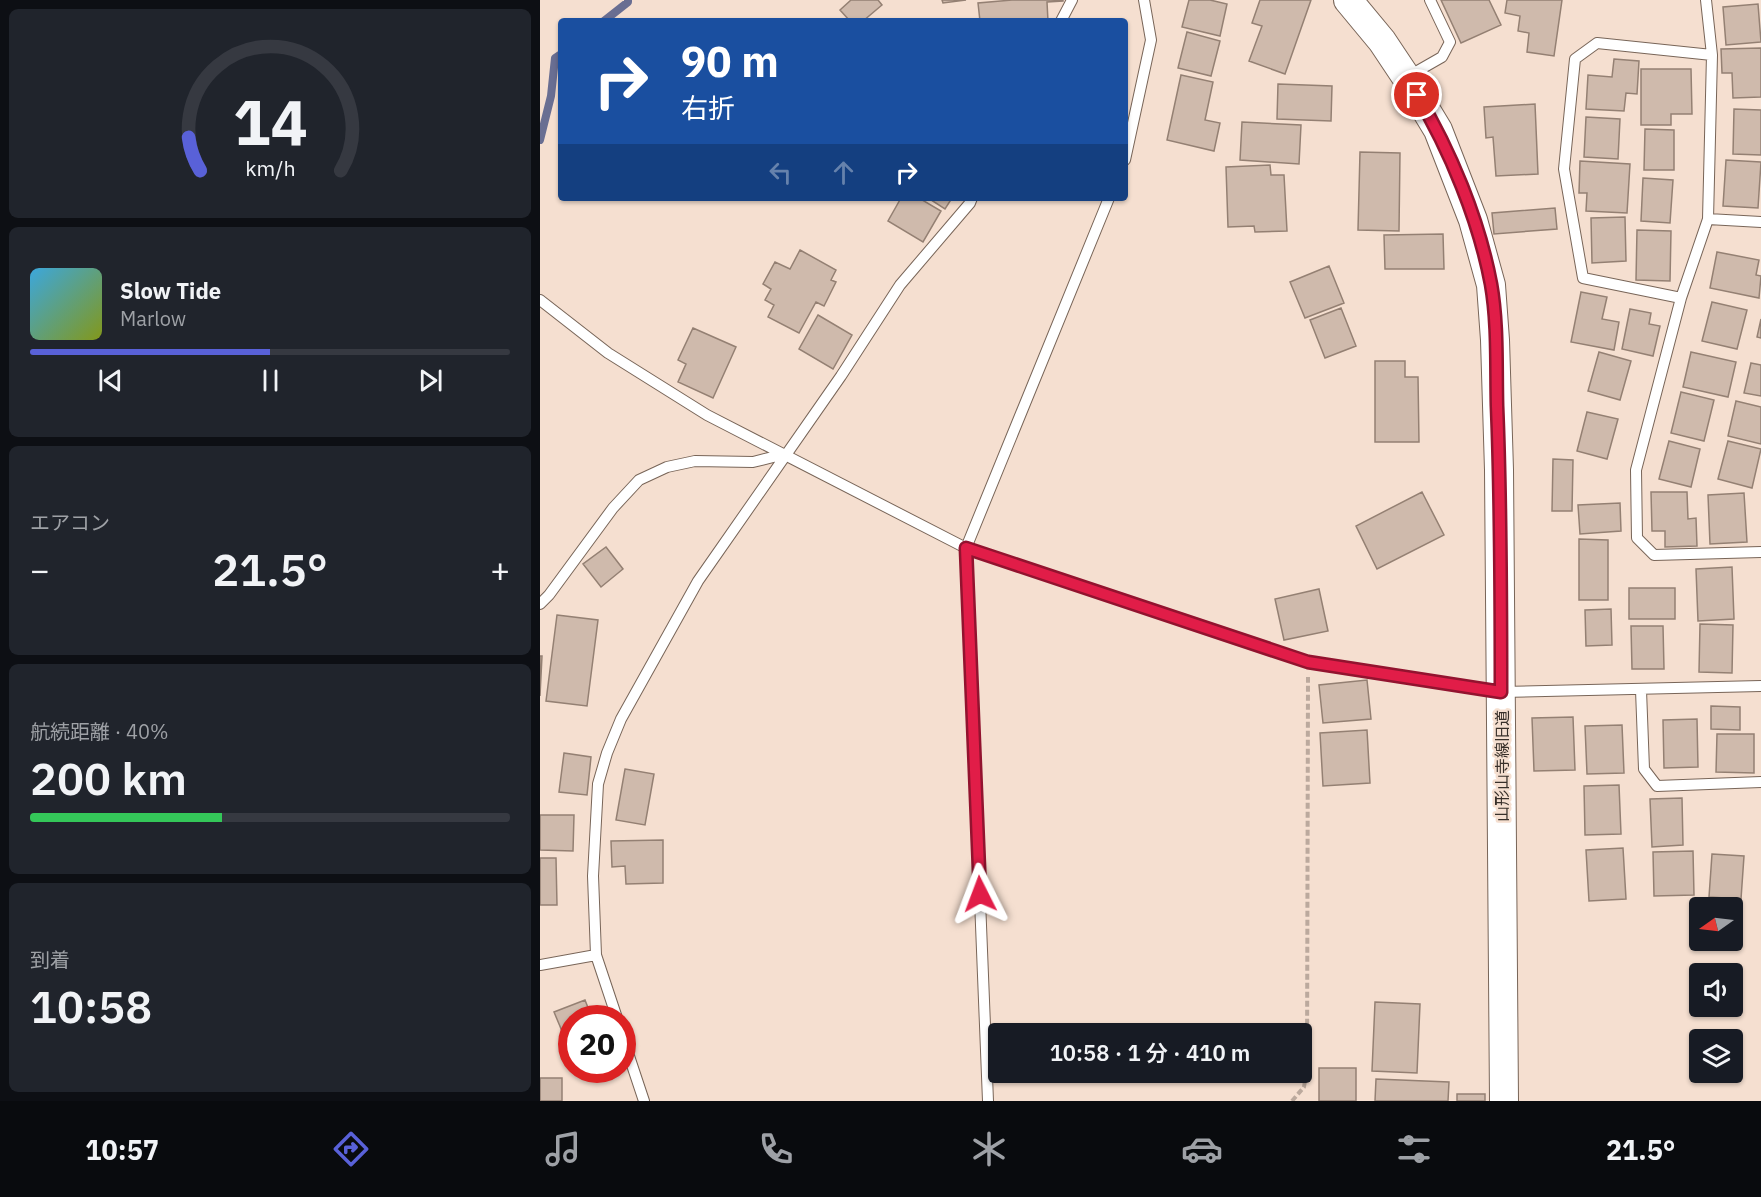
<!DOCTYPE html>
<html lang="ja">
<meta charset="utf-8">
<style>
:root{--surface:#171b24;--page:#20242c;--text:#f1f3f6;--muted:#9ea1a6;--line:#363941;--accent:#5961d8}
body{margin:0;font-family:"IBM Plex Sans","Noto Sans JP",sans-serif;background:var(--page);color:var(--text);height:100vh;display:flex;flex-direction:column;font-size:22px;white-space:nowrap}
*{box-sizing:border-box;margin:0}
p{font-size:20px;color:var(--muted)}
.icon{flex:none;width:33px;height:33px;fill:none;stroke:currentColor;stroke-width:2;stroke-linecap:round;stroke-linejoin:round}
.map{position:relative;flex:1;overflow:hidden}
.side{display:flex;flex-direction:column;gap:9px;padding:9px;background:#0d0f14;width:540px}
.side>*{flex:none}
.guide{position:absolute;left:18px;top:18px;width:570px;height:183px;border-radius:6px;box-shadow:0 2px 4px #0004;background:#1a4fa0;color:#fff;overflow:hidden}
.needle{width:39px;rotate:256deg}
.fabs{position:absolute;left:1149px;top:897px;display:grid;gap:12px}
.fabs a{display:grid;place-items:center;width:54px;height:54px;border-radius:6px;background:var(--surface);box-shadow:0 2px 4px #0004;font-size:30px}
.speed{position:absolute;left:18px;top:1005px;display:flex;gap:12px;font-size:30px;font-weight:700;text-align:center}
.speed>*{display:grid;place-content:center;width:78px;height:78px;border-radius:50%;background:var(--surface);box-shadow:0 2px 4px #0004;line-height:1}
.speed .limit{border:9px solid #d22;background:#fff;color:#111}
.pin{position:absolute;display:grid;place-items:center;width:51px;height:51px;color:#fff;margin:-26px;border:3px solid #fff;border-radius:50%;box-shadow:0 2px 6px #0007}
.me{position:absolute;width:66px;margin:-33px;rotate:357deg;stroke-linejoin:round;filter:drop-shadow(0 0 4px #0008)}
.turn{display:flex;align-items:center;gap:21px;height:126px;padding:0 24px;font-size:27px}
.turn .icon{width:78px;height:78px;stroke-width:2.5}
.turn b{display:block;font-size:42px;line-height:51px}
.lanes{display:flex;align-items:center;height:57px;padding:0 24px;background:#0003;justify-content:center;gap:30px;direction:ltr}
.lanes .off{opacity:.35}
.big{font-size:45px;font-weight:600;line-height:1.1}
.side .tile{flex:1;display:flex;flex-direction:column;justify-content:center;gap:9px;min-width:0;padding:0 21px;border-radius:9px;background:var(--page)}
.side .dial{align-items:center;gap:0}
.dial svg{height:156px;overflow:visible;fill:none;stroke:var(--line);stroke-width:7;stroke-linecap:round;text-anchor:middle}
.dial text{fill:var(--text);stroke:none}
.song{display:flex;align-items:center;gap:18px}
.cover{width:72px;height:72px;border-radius:9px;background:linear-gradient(135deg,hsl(200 70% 55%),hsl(70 70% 35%))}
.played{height:6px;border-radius:3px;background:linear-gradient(90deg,var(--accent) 50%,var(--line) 50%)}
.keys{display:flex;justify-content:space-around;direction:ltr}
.heat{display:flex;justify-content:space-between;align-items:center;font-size:33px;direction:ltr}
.charge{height:9px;border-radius:4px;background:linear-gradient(90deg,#34c759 40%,var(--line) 0)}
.trip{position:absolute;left:448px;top:1023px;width:324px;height:60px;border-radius:6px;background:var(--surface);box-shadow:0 2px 4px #0004;font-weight:600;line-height:60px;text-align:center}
.tab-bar{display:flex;height:96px;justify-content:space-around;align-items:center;background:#090b0e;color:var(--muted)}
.tab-bar .icon{width:42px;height:42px}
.tab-bar .selected{color:var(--accent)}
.tab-bar b{font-size:27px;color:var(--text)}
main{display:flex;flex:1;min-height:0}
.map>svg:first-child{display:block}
</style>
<main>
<section class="side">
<div class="tile dial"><svg viewBox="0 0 100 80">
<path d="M14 69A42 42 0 1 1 86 69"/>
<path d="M14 69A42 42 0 0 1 8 52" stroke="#5961d8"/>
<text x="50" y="56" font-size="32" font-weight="700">14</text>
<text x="50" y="72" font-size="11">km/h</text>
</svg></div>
<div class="tile">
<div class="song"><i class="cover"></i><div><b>Slow Tide</b><p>Marlow</p></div></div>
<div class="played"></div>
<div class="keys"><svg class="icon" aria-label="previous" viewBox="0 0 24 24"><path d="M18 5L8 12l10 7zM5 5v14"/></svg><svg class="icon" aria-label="pause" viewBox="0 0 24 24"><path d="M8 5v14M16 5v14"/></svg><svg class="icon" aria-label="next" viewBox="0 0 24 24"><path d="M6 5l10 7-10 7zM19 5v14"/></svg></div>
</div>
<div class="tile"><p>エアコン</p>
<div class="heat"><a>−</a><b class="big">21.5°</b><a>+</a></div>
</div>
<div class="tile"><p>航続距離 · 40%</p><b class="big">200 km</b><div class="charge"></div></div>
<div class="tile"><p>到着</p><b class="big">10:58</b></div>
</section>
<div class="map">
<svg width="1221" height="1101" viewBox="0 0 1221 1101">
<rect width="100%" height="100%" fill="#f5dfd0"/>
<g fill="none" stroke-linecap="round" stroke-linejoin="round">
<path stroke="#696e92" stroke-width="8" d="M64 21 88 2V0
M0 140 11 96 15 58 21 54"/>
</g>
<path fill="#cfbaac" stroke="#948073" stroke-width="1.5" d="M311 0H338L342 5 323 21H310L300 10Z
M402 0H426L403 3Z
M472 0H523V1L507 2 508 21H440L438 3Z
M649 0H670L687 4 680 36 642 27Z
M720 0H771L745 74 709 61 722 26 712 23Z
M901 0H949L961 25 921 43Z
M967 0H1022L1014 56 987 52 989 33 978 31 980 16 965 13Z
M1218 4 1221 42 1186 45 1183 7Z
M647 32 680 41 671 76 638 68Z
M1221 48V97L1193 98 1192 73H1182L1181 49Z
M1074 59 1099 61 1097 94 1086 93 1084 111 1046 109 1048 75 1072 77Z
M1101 69H1151L1152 114H1131V125H1101Z
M641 75 673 82 665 120 680 123 674 151 627 140Z
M738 84 792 86 791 121 737 119Z
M995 104 998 174 956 176 953 137 946 138 944 107Z
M1194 109 1221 110V155L1193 154Z
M1046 117 1080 119 1078 159 1044 157Z
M702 122 761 125 759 164 700 160Z
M1105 129 1134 130V170H1104Z
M820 152 860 153 859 231 818 230Z
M1186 160 1221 162 1218 208 1183 206Z
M1040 161 1090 164 1087 213 1046 211 1047 193H1039Z
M730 165 731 175H744L747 231 715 232 714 226 688 227 686 167Z
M1103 178 1133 180 1130 223 1101 221Z
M361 198H379L401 211 383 242 348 221Z
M388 198H412L405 209Z
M1015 208 1017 229 954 234 952 213Z
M1085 217 1086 261 1052 263 1051 218Z
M1097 230 1131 231 1130 281 1096 280Z
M903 234 904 269H845L844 235Z
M260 250 296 270 291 280 296 282 284 306 276 302 259 333 228 317 234 305 225 300 231 289 223 284 235 262 250 269Z
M1177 252 1219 260 1216 275 1221 276 1219 298 1170 288Z
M789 266 804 303 765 318 750 282Z
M1041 292 1067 297 1062 319 1079 322 1074 350 1031 342Z
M1172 302 1207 310 1197 349 1162 341Z
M801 308 816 346 785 358 770 320Z
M1090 309 1111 313 1109 324 1120 326 1113 356 1082 349Z
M278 315 312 335 293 369 259 349Z
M1221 319V338L1217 337Z
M153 328 196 347 173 398 138 382 146 364 138 360Z
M1059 352 1091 361 1080 400 1048 391Z
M1151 352 1196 362 1188 397 1143 387Z
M835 361H865V377H878L879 442H835Z
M1211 363 1221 365V396L1204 393Z
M1141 392 1174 400 1164 441 1131 433Z
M1196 401 1221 407V444L1188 436Z
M1047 412 1078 419 1067 459 1037 451Z
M1129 441 1160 449 1151 487 1119 479Z
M1188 441 1221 449 1212 488 1178 479Z
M1013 459 1033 460 1032 511H1012Z
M882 492 904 535 837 569 816 526Z
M1111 492H1147L1148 519 1156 518 1157 546 1125 547V531H1112Z
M1204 493 1207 542 1170 544 1168 495Z
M1080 503 1081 531 1040 534 1038 505Z
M1039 539 1068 540V600H1039Z
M66 547 83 569 61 587 43 564Z
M1192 567 1194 619 1158 621 1156 569Z
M1089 588H1135V619H1089Z
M779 589 788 631 744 640 735 599Z
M1071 609 1072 645 1046 646 1045 610Z
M17 615 58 620 47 706 6 701Z
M1160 624 1193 625 1192 673 1159 672Z
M1091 626H1123L1124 669H1092Z
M0 656H2L0 696Z
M827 680 831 719 783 723 779 685Z
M1171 706 1200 707V730L1171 729Z
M1033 717 1035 770 994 771 992 718Z
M1157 719 1158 767 1124 768 1123 720Z
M1082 725 1084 773 1047 774 1045 726Z
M827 730 830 783 783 786 780 733Z
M1177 734H1214V773L1176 772Z
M24 753 51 757 47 795 19 792Z
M85 769 114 774 105 825 76 820Z
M1079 785 1081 834 1045 835 1044 786Z
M1142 798 1143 845 1112 847 1110 799Z
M0 815H34L33 851 0 850Z
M123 840V883L86 884 85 866 72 867 71 841Z
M1083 848 1086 899 1049 901 1046 850Z
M1153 851 1154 895 1114 896 1113 852Z
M1172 854 1204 856 1201 899 1169 897Z
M0 858H16L17 905H0Z
M45 1000 52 1018H32V1055L14 1012Z
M835 1002 880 1004 877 1073 832 1071Z
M779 1068H816V1101H779Z
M0 1078H22V1101H0Z
M836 1079 909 1082 908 1101H835Z
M917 1094H945V1101H917Z"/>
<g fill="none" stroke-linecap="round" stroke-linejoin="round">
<g stroke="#786558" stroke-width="12">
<path id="service" d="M1166 0 1172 55 1168 219 1141 298 1096 470 1097 538 1114 555 1221 552
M521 21 532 0
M867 77 902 57 910 42 890 0
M585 160 611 40 604 0
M569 198 426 548 768 662 961 692 1221 686
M1168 219 1221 222
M1141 298 1043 278 1024 169 1035 59 1057 43 1172 55
M0 300 68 353 167 415 426 548 448 1101
M0 604 9 595 73 508 99 480 127 467 155 461 213 462 245 454
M1101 690 1104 769 1117 786 1221 782
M0 965 56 955
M77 1018 56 955 53 876 58 784 67 753 81 719 158 581 301 376 360 285 430 203 432 198
M82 1035 104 1101"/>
</g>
<g stroke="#786558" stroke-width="30">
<path id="tertiary" d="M808 0 842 41 866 77 898 130 933 220 951 285 955 340 959 470 964 1101"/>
</g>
<path stroke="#bba99d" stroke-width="4" stroke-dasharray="6 3" stroke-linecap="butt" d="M752 1101 764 1087 767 1068 768 677"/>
<use href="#service" stroke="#fff" stroke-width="10"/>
<use href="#tertiary" stroke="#fff" stroke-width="28"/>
</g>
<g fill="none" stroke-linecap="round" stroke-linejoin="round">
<g stroke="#92132f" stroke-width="15">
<path id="route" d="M440 894 426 548 768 662 961 692C961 597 961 501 957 406 956 367 958 323 951 284 939 220 910 150 877 95"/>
</g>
<use href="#route" stroke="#e11d48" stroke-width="10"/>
</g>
<g text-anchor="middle" stroke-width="5" stroke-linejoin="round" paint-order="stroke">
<g font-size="16" fill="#38302a" stroke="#f5dfd0">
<text transform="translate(962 766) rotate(-90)" y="6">山形山寺線旧道</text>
</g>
</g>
</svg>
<div class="fabs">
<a><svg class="needle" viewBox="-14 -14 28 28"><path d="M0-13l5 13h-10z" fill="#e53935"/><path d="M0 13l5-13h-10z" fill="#9ea1a6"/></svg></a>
<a><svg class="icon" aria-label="sound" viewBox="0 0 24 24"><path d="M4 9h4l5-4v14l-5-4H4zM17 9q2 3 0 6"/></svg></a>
<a><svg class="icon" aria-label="layers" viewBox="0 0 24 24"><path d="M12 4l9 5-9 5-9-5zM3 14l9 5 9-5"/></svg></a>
</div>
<div class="speed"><div class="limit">20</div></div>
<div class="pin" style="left:877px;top:95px;background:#d93025"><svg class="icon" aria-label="arrive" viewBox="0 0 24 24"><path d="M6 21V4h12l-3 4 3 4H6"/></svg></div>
<svg class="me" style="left:440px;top:894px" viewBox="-20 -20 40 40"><path d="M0-17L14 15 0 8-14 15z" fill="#e11d48" stroke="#fff" stroke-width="4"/></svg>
<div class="trip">10:58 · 1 分 · 410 m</div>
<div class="guide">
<div class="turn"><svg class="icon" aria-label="right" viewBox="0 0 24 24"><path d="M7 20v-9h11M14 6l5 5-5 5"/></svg><div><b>90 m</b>右折</div></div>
<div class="lanes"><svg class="icon off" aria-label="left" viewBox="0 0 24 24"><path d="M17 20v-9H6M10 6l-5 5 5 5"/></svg><svg class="icon off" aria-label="ahead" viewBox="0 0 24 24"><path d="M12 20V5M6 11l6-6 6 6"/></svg><svg class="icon" aria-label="right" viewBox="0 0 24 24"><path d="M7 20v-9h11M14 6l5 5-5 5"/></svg></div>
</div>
</div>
</main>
<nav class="tab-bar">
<b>10:57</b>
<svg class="icon selected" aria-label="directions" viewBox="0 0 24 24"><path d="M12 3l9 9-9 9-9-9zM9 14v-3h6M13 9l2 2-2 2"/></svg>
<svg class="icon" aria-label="music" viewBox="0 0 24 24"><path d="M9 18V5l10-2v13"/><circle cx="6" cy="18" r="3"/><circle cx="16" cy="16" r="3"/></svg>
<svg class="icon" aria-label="phone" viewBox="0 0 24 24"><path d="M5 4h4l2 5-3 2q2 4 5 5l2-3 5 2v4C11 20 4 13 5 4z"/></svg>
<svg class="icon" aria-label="climate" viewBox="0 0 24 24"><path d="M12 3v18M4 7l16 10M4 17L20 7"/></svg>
<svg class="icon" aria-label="car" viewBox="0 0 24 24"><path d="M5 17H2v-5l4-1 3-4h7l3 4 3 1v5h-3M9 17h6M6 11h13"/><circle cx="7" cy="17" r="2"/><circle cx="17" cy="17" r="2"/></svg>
<svg class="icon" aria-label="filters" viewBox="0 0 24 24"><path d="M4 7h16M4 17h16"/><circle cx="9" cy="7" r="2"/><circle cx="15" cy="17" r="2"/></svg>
<b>21.5°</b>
</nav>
